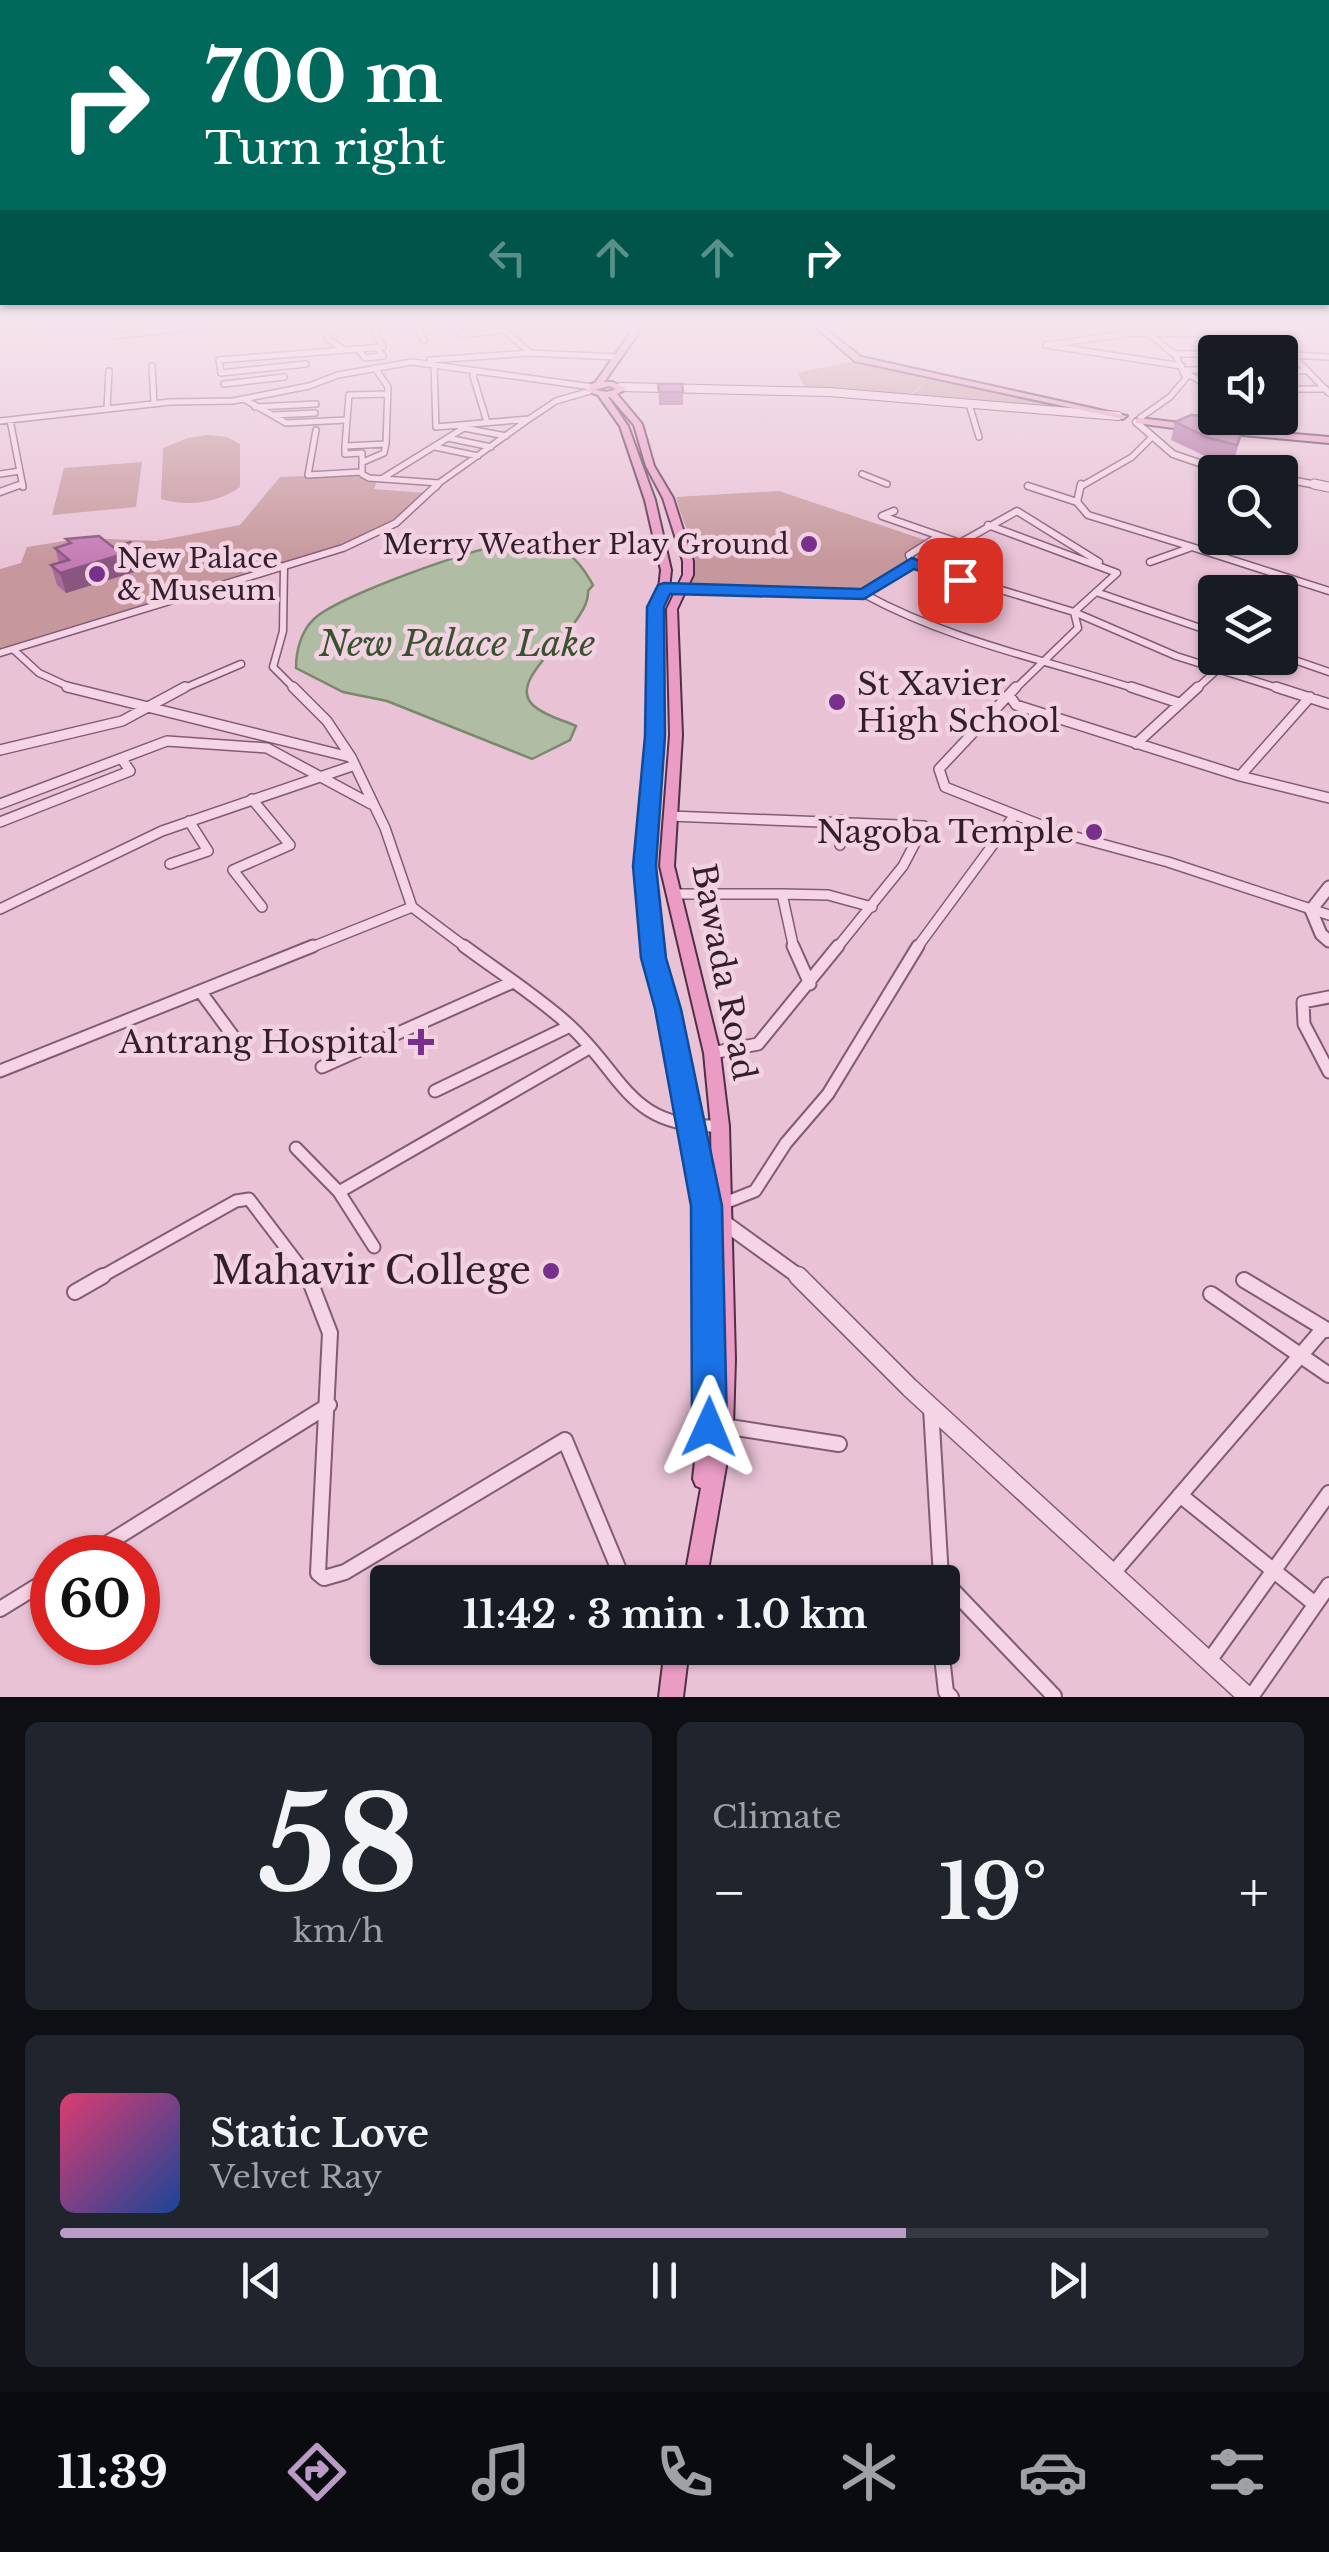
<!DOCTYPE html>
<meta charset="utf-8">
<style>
:root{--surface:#171b24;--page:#20242c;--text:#f1f3f6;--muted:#9ea1a6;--line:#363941;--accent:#ba9bc6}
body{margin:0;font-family:"Libre Baskerville",serif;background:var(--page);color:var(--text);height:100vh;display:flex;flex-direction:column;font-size:38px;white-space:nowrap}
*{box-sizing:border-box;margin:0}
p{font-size:32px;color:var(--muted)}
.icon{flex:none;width:55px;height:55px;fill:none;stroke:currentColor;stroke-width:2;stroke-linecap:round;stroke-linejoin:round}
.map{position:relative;height:1697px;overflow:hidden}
.side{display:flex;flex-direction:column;gap:25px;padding:25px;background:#0d0f14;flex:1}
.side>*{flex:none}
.guide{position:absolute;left:0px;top:0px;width:1330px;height:305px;box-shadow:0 2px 8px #0004;background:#00695c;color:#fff;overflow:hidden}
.tools{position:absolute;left:1198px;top:335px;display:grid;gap:20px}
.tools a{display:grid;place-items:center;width:100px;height:100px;border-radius:10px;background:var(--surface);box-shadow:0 2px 8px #0004;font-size:50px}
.speed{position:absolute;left:30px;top:1535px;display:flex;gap:20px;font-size:50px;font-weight:700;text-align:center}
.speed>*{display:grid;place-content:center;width:130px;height:130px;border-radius:50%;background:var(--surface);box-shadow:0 2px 8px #0004;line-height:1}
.speed .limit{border:15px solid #d22;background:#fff;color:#111}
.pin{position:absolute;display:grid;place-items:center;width:85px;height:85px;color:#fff;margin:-42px;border-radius:20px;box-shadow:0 5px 15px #0006}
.me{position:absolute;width:110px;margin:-55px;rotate:1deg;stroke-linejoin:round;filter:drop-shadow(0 0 8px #0008)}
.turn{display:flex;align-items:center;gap:35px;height:210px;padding:0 40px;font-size:45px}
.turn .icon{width:130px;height:130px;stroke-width:2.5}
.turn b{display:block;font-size:70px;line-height:85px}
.lanes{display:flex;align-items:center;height:95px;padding:0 40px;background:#0003;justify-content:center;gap:50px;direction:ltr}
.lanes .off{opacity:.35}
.big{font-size:75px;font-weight:700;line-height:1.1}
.side .widget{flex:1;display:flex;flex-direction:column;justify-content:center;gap:15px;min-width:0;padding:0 35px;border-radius:15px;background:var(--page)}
.side .dial{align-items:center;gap:0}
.dial b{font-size:130px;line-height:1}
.song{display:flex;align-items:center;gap:30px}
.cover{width:120px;height:120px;border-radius:15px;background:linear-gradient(135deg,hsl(340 70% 55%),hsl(220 70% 35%))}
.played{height:10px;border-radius:5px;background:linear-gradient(90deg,var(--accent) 70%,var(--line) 70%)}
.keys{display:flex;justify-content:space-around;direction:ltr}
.heat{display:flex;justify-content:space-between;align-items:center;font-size:55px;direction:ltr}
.side .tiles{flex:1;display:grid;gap:25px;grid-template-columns:1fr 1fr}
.widget:last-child{grid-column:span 2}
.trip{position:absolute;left:370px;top:1565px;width:590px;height:100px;border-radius:10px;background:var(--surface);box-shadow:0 2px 8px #0004;font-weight:700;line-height:100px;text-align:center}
.tab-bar{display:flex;height:160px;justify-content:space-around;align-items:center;background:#090b0e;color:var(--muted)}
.tab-bar .icon{width:70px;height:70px}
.tab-bar .on{color:var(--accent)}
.tab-bar b{font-size:45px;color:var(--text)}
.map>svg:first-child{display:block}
</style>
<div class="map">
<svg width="1329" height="1697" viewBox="0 0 1329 1697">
<rect width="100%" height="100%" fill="#e9c2d6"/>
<path fill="#c6979c" d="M859 360 1123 416 908 398 930 379 905 398 807 391 797 373Z
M207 435 227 437 240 444V487C218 503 187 507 161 499L163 448 188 438Z
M142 462 136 507 52 515 64 468Z
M357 474 377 481 374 489 425 493 384 527 334 548 0 651V569L21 563 27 547 83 538 156 541 240 525 280 477Z
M779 491 928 541 914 569 873 592 687 586C707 560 682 526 676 497Z"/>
<path fill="#b0bca4" stroke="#7a896c" stroke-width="2.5" d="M508 544C551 560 563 531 593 585L588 591C591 627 501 679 534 706 545 716 563 720 576 726L570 740 532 759 387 701 343 692 296 668C296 651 301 631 314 619 336 597 475 547 508 544Z"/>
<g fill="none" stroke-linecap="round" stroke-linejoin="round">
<g stroke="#825b75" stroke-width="8">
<path id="minor-far4" d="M110 326 114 336 202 326
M322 326 329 340 343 349
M416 326 424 340
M454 326 461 335 504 330
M57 328 100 326
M502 328 530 353
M359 350 365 358 383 356 377 348
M1280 353 1293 356 1329 393
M1174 354H1215
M1292 355 1329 357
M430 360 530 353 617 357
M306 364 221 373 219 360 383 347 372 326
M434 365 436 427 529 419 556 401 590 391
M152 366 154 404
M1182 366 1046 345 1133 333 1286 335
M375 368 388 387 386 444 345 446V454L362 453V474L369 478 439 483 529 419
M1186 370H1215
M475 371 473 376 487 422
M1280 371H1308
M1186 373 1215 389
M224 384 284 377
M1280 389H1326
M1204 390 1215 403
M244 399 286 423 347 420
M969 404 979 437
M255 407 316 404
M107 409 109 371
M273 415 315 413
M1140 418 1170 397 1186 378 1176 356 1153 337
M10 420 23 487
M0 421 170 402 233 401 309 386 338 375 412 362 592 387
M464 428 506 436
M316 430 308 475 361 472
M448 438 491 447
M345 446 349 395 388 394
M435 447 478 456
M363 462 384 453 386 444
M0 474 20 471
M862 474 887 484
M383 478 467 426
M436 487 439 483
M1080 487 1132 457 1151 438"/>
</g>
<g stroke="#825b75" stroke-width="9">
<path id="minor-far3" d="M1081 484 1077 502 1088 515 1192 547 1150 562
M1028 486 1077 502
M0 492 22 484
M894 511 882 516 960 543 1017 511 1099 562
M988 525 1117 573 1074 612 1078 628 1014 690
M1192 547 1329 591
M912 563 909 555 939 536
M284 566 283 631 273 667 296 690
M664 589 864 594 912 563 1074 612 1176 656 1284 690
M1096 592 1215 633
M864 594C950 641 1046 660 1139 690
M14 650 39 673 76 690
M0 653 343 548 396 523 438 484
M1280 655 1329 672
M180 690 241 664
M1195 690 1218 669"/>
</g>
<g stroke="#825b75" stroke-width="12">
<path id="minor-far2" d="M67 687 350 757
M293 687 327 721 351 757 385 828 412 907 468 949
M1016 687 939 769 945 787 1061 833 1168 862 1329 915
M1131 687 1179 703
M1276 687 1329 704
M1009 695 1016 705 1240 776 1329 798
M1136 744 1198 687
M0 750 122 721 185 687
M1240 776 1310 697
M252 799 290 845 233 870 262 907
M0 804 167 741 267 748 371 804
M670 816 924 826 903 866 836 949
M0 822 130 771 122 759
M840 845 841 820
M170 864 208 851 189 821
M673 894H782
M0 909 162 831 355 765
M307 949 412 907
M794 949 782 894 828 895 872 907
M916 949 1014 816"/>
</g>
<g stroke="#825b75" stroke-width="15">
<path id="minor-far1" d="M464 946C499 972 537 996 569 1025 625 1076 628 1129 720 1126
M793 946 810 984
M200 991 244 1051
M1329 997 1303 1002 1304 1024 1329 1072
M712 1053 758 1044 838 946
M322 1067 513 982
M0 1071 313 946
M435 1091 570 1026
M296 1148 339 1192 374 1247
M339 1192 589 1048
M722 1204 755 1191 786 1143 828 1094 918 946
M99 1278 236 1201 249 1199 309 1278"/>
</g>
<g stroke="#825b75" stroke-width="18">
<path id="minor" d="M308 1276 330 1333 318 1573 324 1578 345 1572 565 1440 624 1582
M1244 1280 1327 1330
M75 1292 103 1276
M1211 1294 1329 1375
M931 1408 942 1595
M723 1426 839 1444
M1180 1495 1315 1604
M84 1558 329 1405
M1114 1572 1324 1328
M943 1580 1054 1696
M0 1609 52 1577
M941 1648 946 1692 951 1697
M1209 1661 1329 1493
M1251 1697 1329 1585"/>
</g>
<g stroke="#825b75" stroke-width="9">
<path id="tertiary-far4" d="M1136 422 1173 454 1205 465 1250 472
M1280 478 1327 487"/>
</g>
<g stroke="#825b75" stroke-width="11">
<path id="tertiary-far3" d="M1314 484 1329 487"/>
</g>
<g stroke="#825b75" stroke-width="15">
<path id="tertiary-far2" d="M1329 887 1311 910 1321 934 1329 941"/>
</g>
<g stroke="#825b75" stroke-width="18">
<path id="tertiary-far1" d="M722 1221 801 1278"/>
</g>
<g stroke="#825b75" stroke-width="21">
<path id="tertiary" d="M798 1276 910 1388 1248 1697"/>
</g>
<g stroke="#633e59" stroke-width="10">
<path id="secondary" d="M621 387 829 392 1118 416"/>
</g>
<g stroke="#502f47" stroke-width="4">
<path id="primary" d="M631 326H639L637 335 604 382H613L627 389 617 394 642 424 654 466 673 498 693 561V575L677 609 682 735 674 866 720 1053 729 1126 735 1359 733 1426 706 1582H684L701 1488 696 1486 693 1479 701 1406 698 1206 660 1009 645 958 637 866 649 736V611L659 589 661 570 645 500 620 426 598 395 586 391 591 384 595 383 629 335ZM609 386 616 389 607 392 595 390ZM608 397H610L634 425 646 466 663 498 683 561V575L667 609 670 735 660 866 704 1053 711 1126 712 1188 676 1009 661 958 651 866 661 736 659 611 669 589 671 570 655 500 628 426Z
M814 326H822L861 357 1127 416 1123 419 855 361Z
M1139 418 1189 424 1193 427 1189 430 1136 423V419Z
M1225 428 1329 437V443L1222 433V429Z
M665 1648H689L683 1697H659Z"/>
</g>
<use href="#minor-far4" stroke="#f5d4e5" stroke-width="5"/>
<use href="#minor-far3" stroke="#f5d4e5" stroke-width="6"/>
<use href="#minor-far2" stroke="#f5d4e5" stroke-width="9"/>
<use href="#minor-far1" stroke="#f5d4e5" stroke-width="11"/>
<use href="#minor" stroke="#f5d4e5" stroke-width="14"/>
<use href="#tertiary-far4" stroke="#f5d4e5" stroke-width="6"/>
<use href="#tertiary-far3" stroke="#f5d4e5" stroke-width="9"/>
<use href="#tertiary-far2" stroke="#f5d4e5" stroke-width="11"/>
<use href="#tertiary-far1" stroke="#f5d4e5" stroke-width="14"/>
<use href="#tertiary" stroke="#f5d4e5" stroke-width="18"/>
<use href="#secondary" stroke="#f5d4e5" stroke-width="8"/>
<use href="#primary" fill="#ea9cc5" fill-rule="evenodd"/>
</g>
<path fill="#a96a9c" d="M658 384 683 392V405H659Z
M1175 422 1241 438 1233 462 1205 456 1171 440Z
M66 539 113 547 140 549 144 569 66 593 57 585 51 565 59 563 55 548 68 545Z"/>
<path fill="#89567f" d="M140 549 144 569 66 593 60 573Z"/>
<path fill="#c47bb5" stroke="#89567f" stroke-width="2.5" d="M658 384H682L683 392H659Z
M1191 415 1245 420 1237 445 1209 438 1175 422Z
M99 536 113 547 130 542 140 549 60 573 51 565 69 560 55 548 71 543 66 539Z"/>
<linearGradient id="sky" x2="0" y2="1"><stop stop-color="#91b7cd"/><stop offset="0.58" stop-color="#f5e4ed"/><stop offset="1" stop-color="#f5e4ed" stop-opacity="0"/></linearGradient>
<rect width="1329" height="563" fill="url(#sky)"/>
<path fill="#1a73e8" stroke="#114b97" stroke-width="2.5" d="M912 558 969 580 960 585 914 569 864 599 670 594 664 607 665 736 656 866 666 958 681 1009 722 1206 727 1427 721 1438 709 1443 697 1438 692 1427 691 1206 655 1009 641 958 633 866 645 736 647 607 658 585 664 583 861 589Z"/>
<g fill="#77308b" stroke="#f2d1e1" stroke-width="4">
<circle cx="809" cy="544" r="10"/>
<circle cx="97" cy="574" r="10"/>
<circle cx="837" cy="702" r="10"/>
<circle cx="1094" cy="832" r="10"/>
<path d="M416 1027h10v10h10v10h-10v10h-10v-10h-10v-10h10z"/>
<circle cx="551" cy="1271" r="10"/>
</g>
<g text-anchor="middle" stroke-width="9" stroke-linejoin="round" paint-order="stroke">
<g font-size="28" fill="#331e2d" stroke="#f2d1e1" text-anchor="end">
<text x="789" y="554">Merry Weather Play Ground</text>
<text x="117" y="568" text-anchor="start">New Palace<tspan x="117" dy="32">&amp; Museum</tspan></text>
</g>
<g font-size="32" fill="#331e2d" stroke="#f2d1e1" text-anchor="end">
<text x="857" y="695" text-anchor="start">St Xavier<tspan x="857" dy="37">High School</tspan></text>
<text x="1074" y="843">Nagoba Temple</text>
<text x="398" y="1053">Antrang Hospital</text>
</g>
<g font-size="32" fill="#331e2d" stroke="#f2d1e1">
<text transform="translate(724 972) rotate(79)" y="11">Bawada Road</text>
</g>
<g font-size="35" font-style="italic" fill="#38512e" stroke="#f2d1e1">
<text x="457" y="656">New Palace Lake</text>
</g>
<g font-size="38" fill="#331e2d" stroke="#f2d1e1" text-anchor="end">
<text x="531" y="1284">Mahavir College</text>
</g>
</g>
</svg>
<div class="tools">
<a><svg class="icon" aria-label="sound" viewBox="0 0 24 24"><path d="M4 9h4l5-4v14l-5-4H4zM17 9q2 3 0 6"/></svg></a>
<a><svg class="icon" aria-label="search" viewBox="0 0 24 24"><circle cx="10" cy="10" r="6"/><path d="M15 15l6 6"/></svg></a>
<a><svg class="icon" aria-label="layers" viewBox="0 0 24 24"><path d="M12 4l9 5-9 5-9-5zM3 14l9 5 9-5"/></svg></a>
</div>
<div class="speed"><div class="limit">60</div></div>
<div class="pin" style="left:960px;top:580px;background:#d93025"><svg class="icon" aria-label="arrive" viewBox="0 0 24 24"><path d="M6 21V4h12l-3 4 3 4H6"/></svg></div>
<svg class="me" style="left:709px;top:1427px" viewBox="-20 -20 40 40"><path d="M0-17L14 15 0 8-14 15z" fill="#1a73e8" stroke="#fff" stroke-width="4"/></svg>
<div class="trip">11:42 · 3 min · 1.0 km</div>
<div class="guide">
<div class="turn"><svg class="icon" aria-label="right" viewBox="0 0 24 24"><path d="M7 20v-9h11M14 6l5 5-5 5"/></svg><div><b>700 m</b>Turn right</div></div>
<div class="lanes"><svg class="icon off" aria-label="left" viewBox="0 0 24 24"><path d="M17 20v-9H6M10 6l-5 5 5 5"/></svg><svg class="icon off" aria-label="ahead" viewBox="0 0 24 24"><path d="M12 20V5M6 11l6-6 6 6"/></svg><svg class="icon off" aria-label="ahead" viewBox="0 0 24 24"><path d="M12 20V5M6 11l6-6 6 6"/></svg><svg class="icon" aria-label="right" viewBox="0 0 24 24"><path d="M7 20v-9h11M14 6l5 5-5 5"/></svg></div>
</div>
</div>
<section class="side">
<div class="tiles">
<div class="widget dial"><b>58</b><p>km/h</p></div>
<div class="widget"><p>Climate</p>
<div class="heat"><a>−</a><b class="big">19°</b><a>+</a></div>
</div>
<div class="widget">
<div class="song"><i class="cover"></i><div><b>Static Love</b><p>Velvet Ray</p></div></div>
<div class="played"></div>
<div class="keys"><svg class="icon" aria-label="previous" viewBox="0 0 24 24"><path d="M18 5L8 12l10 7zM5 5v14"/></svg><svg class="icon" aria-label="pause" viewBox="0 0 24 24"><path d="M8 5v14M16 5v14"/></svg><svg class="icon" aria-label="next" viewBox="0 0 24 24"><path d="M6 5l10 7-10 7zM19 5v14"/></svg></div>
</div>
</div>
</section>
<nav class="tab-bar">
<b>11:39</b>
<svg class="icon on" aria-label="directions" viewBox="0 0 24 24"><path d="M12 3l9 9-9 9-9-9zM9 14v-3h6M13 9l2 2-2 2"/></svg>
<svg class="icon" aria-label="music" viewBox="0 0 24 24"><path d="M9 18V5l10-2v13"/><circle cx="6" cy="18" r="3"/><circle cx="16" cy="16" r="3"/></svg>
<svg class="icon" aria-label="phone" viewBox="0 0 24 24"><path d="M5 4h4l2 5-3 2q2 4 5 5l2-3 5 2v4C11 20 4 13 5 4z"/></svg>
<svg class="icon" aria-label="climate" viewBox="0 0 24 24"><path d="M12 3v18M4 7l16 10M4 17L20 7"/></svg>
<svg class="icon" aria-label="car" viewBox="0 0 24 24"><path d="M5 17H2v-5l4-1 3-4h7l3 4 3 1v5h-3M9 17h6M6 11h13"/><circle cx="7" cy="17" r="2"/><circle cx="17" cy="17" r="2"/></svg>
<svg class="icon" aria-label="filters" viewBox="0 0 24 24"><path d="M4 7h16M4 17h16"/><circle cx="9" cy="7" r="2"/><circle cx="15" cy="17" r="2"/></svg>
</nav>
